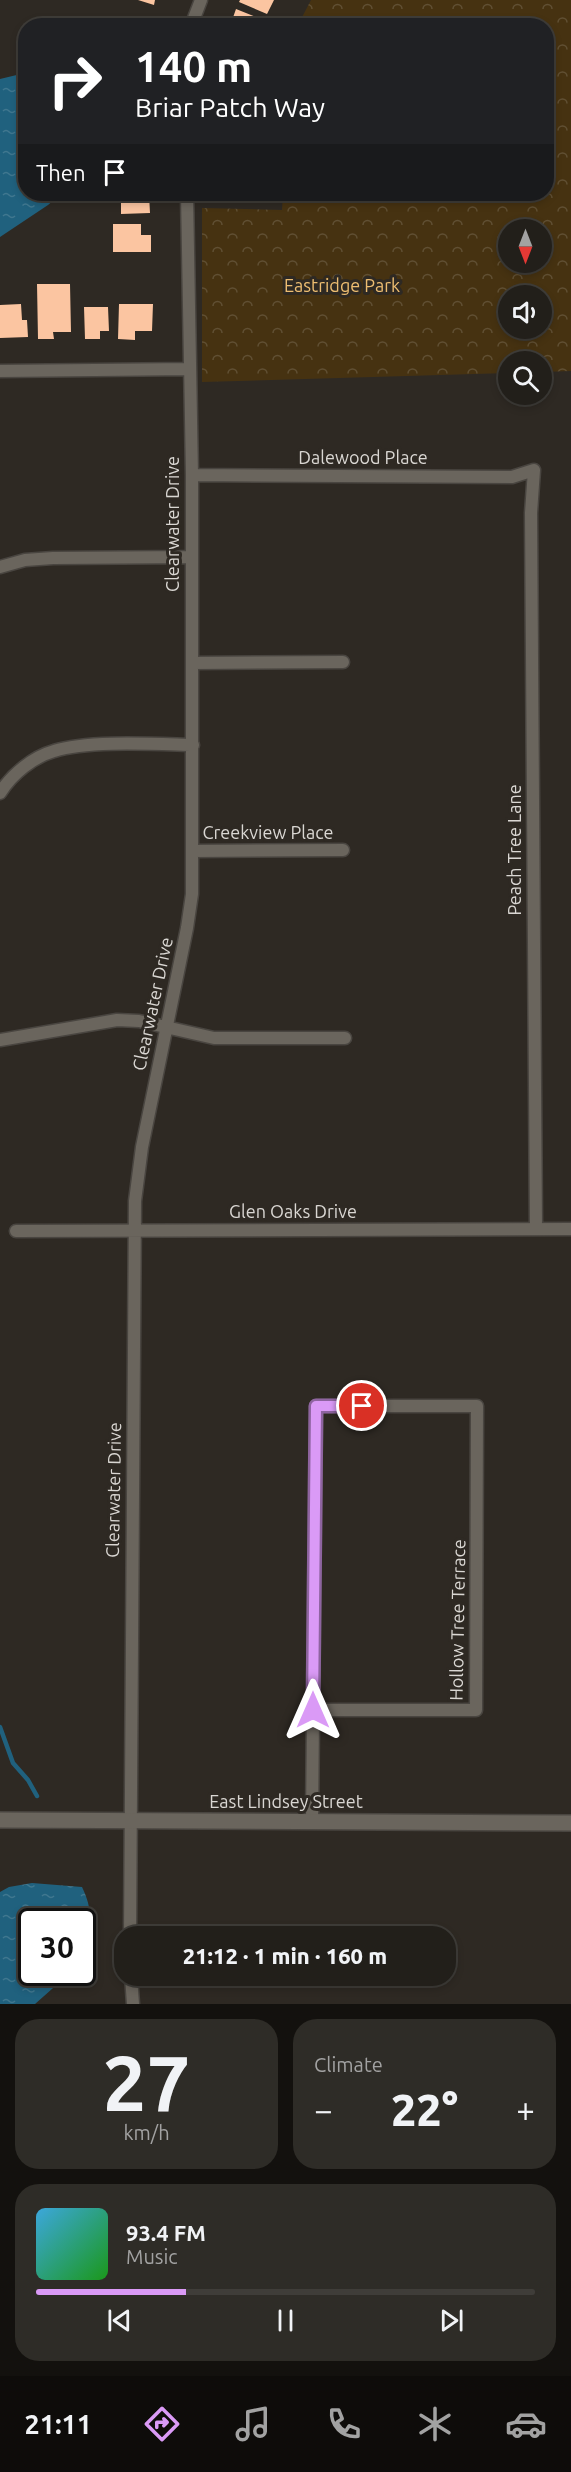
<!DOCTYPE html>
<meta charset="utf-8">
<style>
:root{--surface:#221f1a;--page:#2e2c27;--text:#f1f3f6;--muted:#a2a2a2;--line:#3f3d39;--accent:#da9af6}
body{margin:0;font-family:Ubuntu,sans-serif;background:var(--page);color:var(--text);height:100vh;display:flex;flex-direction:column;font-size:22px;white-space:nowrap}
*{box-sizing:border-box;margin:0}
p{font-size:20px;color:var(--muted)}
.icon{flex:none;width:33px;height:33px;fill:none;stroke:currentColor;stroke-width:2;stroke-linecap:round;stroke-linejoin:round}
.map{position:relative;height:2004px;overflow:hidden}
.drawer{display:flex;flex-direction:column;gap:15px;padding:15px;background:#13110e;flex:1}
.drawer>*{flex:none}
.guide{position:absolute;left:18px;top:18px;width:536px;height:183px;border-radius:24px;box-shadow:0 3px 9px #0003,0 0 0 2px var(--line);background:#202124;color:#fff;overflow:hidden}
.needle{width:39px;rotate:180deg}
.tools{position:absolute;left:498px;top:219px;display:grid;gap:12px}
.tools a{display:grid;place-items:center;width:54px;height:54px;border-radius:50%;background:var(--surface);box-shadow:0 3px 9px #0003,0 0 0 2px var(--line);font-size:30px}
.speed{position:absolute;left:18px;top:1908px;display:flex;gap:12px;font-size:30px;font-weight:700;text-align:center}
.speed>*{display:grid;place-content:center;width:78px;height:78px;border-radius:50%;background:var(--surface);box-shadow:0 3px 9px #0003,0 0 0 2px var(--line);line-height:1}
.speed .limit{border:3px solid #111;border-radius:9px;background:#fff;color:#111}
.pin{position:absolute;display:grid;place-items:center;width:51px;height:51px;color:#fff;margin:-26px;border:3px solid #fff;border-radius:50%;box-shadow:0 2px 6px #0007}
.me{position:absolute;width:66px;margin:-33px;rotate:0deg;stroke-linejoin:round;filter:drop-shadow(0 0 4px #0008)}
.turn{display:flex;align-items:center;gap:21px;height:126px;padding:0 18px;font-size:27px}
.turn .icon{width:78px;height:78px;stroke-width:2.5}
.turn b{display:block;font-size:42px;line-height:51px}
.then{display:flex;align-items:center;height:57px;padding:0 18px;background:#0003;gap:12px;font-size:22px}
.big{font-size:45px;font-weight:800;line-height:1.1}
.drawer .tile{flex:1;display:flex;flex-direction:column;justify-content:center;gap:9px;min-width:0;padding:0 21px;border-radius:24px;background:var(--page)}
.drawer .dial{align-items:center;gap:0}
.dial b{font-size:78px;line-height:1}
.song{display:flex;align-items:center;gap:18px}
.cover{width:72px;height:72px;border-radius:9px;background:linear-gradient(135deg,hsl(200 70% 55%),hsl(120 70% 35%))}
.played{height:6px;border-radius:3px;background:linear-gradient(90deg,var(--accent) 30%,var(--line) 30%)}
.keys{display:flex;justify-content:space-around;direction:ltr}
.heat{display:flex;justify-content:space-between;align-items:center;font-size:33px;direction:ltr}
.drawer .tiles{flex:1;display:grid;gap:15px;grid-template-columns:1fr 1fr}
.tile:last-child{grid-column:span 2}
.trip{position:absolute;left:114px;top:1926px;width:342px;height:60px;border-radius:24px;background:var(--surface);box-shadow:0 3px 9px #0003,0 0 0 2px var(--line);font-weight:800;line-height:60px;text-align:center}
.tabs{display:flex;height:96px;justify-content:space-around;align-items:center;background:#0e0c0a;color:var(--muted)}
.tabs .icon{width:42px;height:42px}
.tabs .on{color:var(--accent)}
.tabs b{font-size:27px;color:var(--text)}
.map>svg:first-child{display:block}
</style>
<div class="map">
<svg width="571" height="2004" viewBox="0 0 571 2004">
<defs>
<pattern id="forest-crowns" width="20" height="18" patternUnits="userSpaceOnUse" patternTransform="scale(1.5)"><rect width="20" height="18" fill="#463211"/><path d="M2 6a3 3 0 1 1 6 0M12 15a3 3 0 1 1 6 0" fill="none" stroke="#604f33"/></pattern>
<pattern id="water-ripples" width="26" height="14" patternUnits="userSpaceOnUse" patternTransform="scale(1.5)"><rect width="26" height="14" fill="#20617e"/><path d="M2 4q2-2 4 0t4 0M15 11q2-2 4 0t4 0" fill="none" stroke="#40778f"/></pattern>
</defs>
<rect width="100%" height="100%" fill="#2e2923"/>
<path fill="url(#forest-crowns)" fill-rule="evenodd" d="M311 0H571V371L542 372V362H508V373L202 382V208L282 210 283 194H546V26L298 25ZM508 230H542V262H508ZM508 296H542V328H508Z"/>
<path fill="url(#water-ripples)" d="M25 73 26 194H61L48 205 0 237V79Z
M32 1883 82 1887C93 1910 92 1925 83 1949L82 1922H32V1972L70 1973 35 2004H0V1892L9 1887Z"/>
<g fill="none" stroke-linecap="round" stroke-linejoin="round">
<path stroke="#20617e" stroke-width="4.5" d="M0 1727 13 1763 28 1780 37 1796"/>
</g>
<path fill="#fbc5a1" d="M138 0H155L154 5Z
M240 0H274L267 14 239 2Z
M236 9 266 21 264 26H230Z
M121 194H149L150 213 121 214Z
M221 194H254V201L221 202Z
M113 224H141V235H151V252H113Z
M37 284H70L71 332H53L54 339H38Z
M21 304 22 320H27L28 337 0 338V305Z
M119 304H153L152 331H135V340L118 339Z
M84 307H108L109 331H100V339H85Z"/>
<g fill="none" stroke-linecap="round" stroke-linejoin="round">
<g stroke="#494540" stroke-width="15">
<path id="minor" d="M191 26 201 0
M0 371 189 369
M192 475 512 477 534 470 531 513 536 1229
M0 567 25 560 53 558 191 557
M192 663 343 662
M0 793C12 774 33 757 54 751 88 740 155 744 193 745
M193 851 343 850
M0 1040 117 1020 139 1021 214 1038H345
M16 1231 571 1229
M312 1821 316 1406H477L476 1710H313
M130 1936 135 1201 142 1147 187 928 192 894V475L187 194
M131 1976 133 2004"/>
</g>
<g stroke="#494540" stroke-width="18">
<path id="tertiary" d="M0 1820 571 1823"/>
</g>
<use href="#minor" stroke="#6a655d" stroke-width="12"/>
<use href="#tertiary" stroke="#6a655d" stroke-width="15"/>
</g>
<g fill="none" stroke-linecap="round" stroke-linejoin="round">
<g stroke="#8e64a0" stroke-width="15">
<path id="route" d="M313 1710 316 1406H362"/>
</g>
<use href="#route" stroke="#da9af6" stroke-width="10"/>
</g>
<g text-anchor="middle" stroke-width="6" stroke-linejoin="round" paint-order="stroke">
<g font-size="18" fill="#edbd71" stroke="#2e2923">
<text x="342" y="292">Eastridge Park</text>
</g>
<g font-size="18" fill="#dad7d3" stroke="#2e2923">
<text x="363" y="464">Dalewood Place</text>
<text transform="translate(173 524) rotate(-90)" y="6">Clearwater Drive</text>
<text x="268" y="839">Creekview Place</text>
<text transform="translate(515 850) rotate(-90)" y="6">Peach Tree Lane</text>
<text transform="translate(153 1004) rotate(-78)" y="6">Clearwater Drive</text>
<text x="293" y="1218">Glen Oaks Drive</text>
<text transform="translate(114 1490) rotate(-89)" y="6">Clearwater Drive</text>
<text transform="translate(458 1620) rotate(-89)" y="6">Hollow Tree Terrace</text>
<text x="286" y="1808">East Lindsey Street</text>
</g>
</g>
</svg>
<div class="tools">
<a><svg class="needle" viewBox="-14 -14 28 28"><path d="M0-13l5 13h-10z" fill="#e53935"/><path d="M0 13l5-13h-10z" fill="#a2a2a2"/></svg></a>
<a><svg class="icon" aria-label="sound" viewBox="0 0 24 24"><path d="M4 9h4l5-4v14l-5-4H4zM17 9q2 3 0 6"/></svg></a>
<a><svg class="icon" aria-label="search" viewBox="0 0 24 24"><circle cx="10" cy="10" r="6"/><path d="M15 15l6 6"/></svg></a>
</div>
<div class="speed"><div class="limit">30</div></div>
<div class="pin" style="left:362px;top:1406px;background:#d93025"><svg class="icon" aria-label="arrive" viewBox="0 0 24 24"><path d="M6 21V4h12l-3 4 3 4H6"/></svg></div>
<svg class="me" style="left:313px;top:1710px" viewBox="-20 -20 40 40"><path d="M0-17L14 15 0 8-14 15z" fill="#da9af6" stroke="#fff" stroke-width="4"/></svg>
<div class="trip">21:12 · 1 min · 160 m</div>
<div class="guide">
<div class="turn"><svg class="icon" aria-label="right" viewBox="0 0 24 24"><path d="M7 20v-9h11M14 6l5 5-5 5"/></svg><div><b>140 m</b>Briar Patch Way</div></div>
<div class="then">Then<svg class="icon" aria-label="arrive" viewBox="0 0 24 24"><path d="M6 21V4h12l-3 4 3 4H6"/></svg></div>
</div>
</div>
<section class="drawer">
<div class="tiles">
<div class="tile dial"><b>27</b><p>km/h</p></div>
<div class="tile"><p>Climate</p>
<div class="heat"><a>−</a><b class="big">22°</b><a>+</a></div>
</div>
<div class="tile">
<div class="song"><i class="cover"></i><div><b>93.4 FM</b><p>Music</p></div></div>
<div class="played"></div>
<div class="keys"><svg class="icon" aria-label="previous" viewBox="0 0 24 24"><path d="M18 5L8 12l10 7zM5 5v14"/></svg><svg class="icon" aria-label="pause" viewBox="0 0 24 24"><path d="M8 5v14M16 5v14"/></svg><svg class="icon" aria-label="next" viewBox="0 0 24 24"><path d="M6 5l10 7-10 7zM19 5v14"/></svg></div>
</div>
</div>
</section>
<nav class="tabs">
<b>21:11</b>
<svg class="icon on" aria-label="directions" viewBox="0 0 24 24"><path d="M12 3l9 9-9 9-9-9zM9 14v-3h6M13 9l2 2-2 2"/></svg>
<svg class="icon" aria-label="music" viewBox="0 0 24 24"><path d="M9 18V5l10-2v13"/><circle cx="6" cy="18" r="3"/><circle cx="16" cy="16" r="3"/></svg>
<svg class="icon" aria-label="phone" viewBox="0 0 24 24"><path d="M5 4h4l2 5-3 2q2 4 5 5l2-3 5 2v4C11 20 4 13 5 4z"/></svg>
<svg class="icon" aria-label="climate" viewBox="0 0 24 24"><path d="M12 3v18M4 7l16 10M4 17L20 7"/></svg>
<svg class="icon" aria-label="car" viewBox="0 0 24 24"><path d="M5 17H2v-5l4-1 3-4h7l3 4 3 1v5h-3M9 17h6M6 11h13"/><circle cx="7" cy="17" r="2"/><circle cx="17" cy="17" r="2"/></svg>
</nav>
